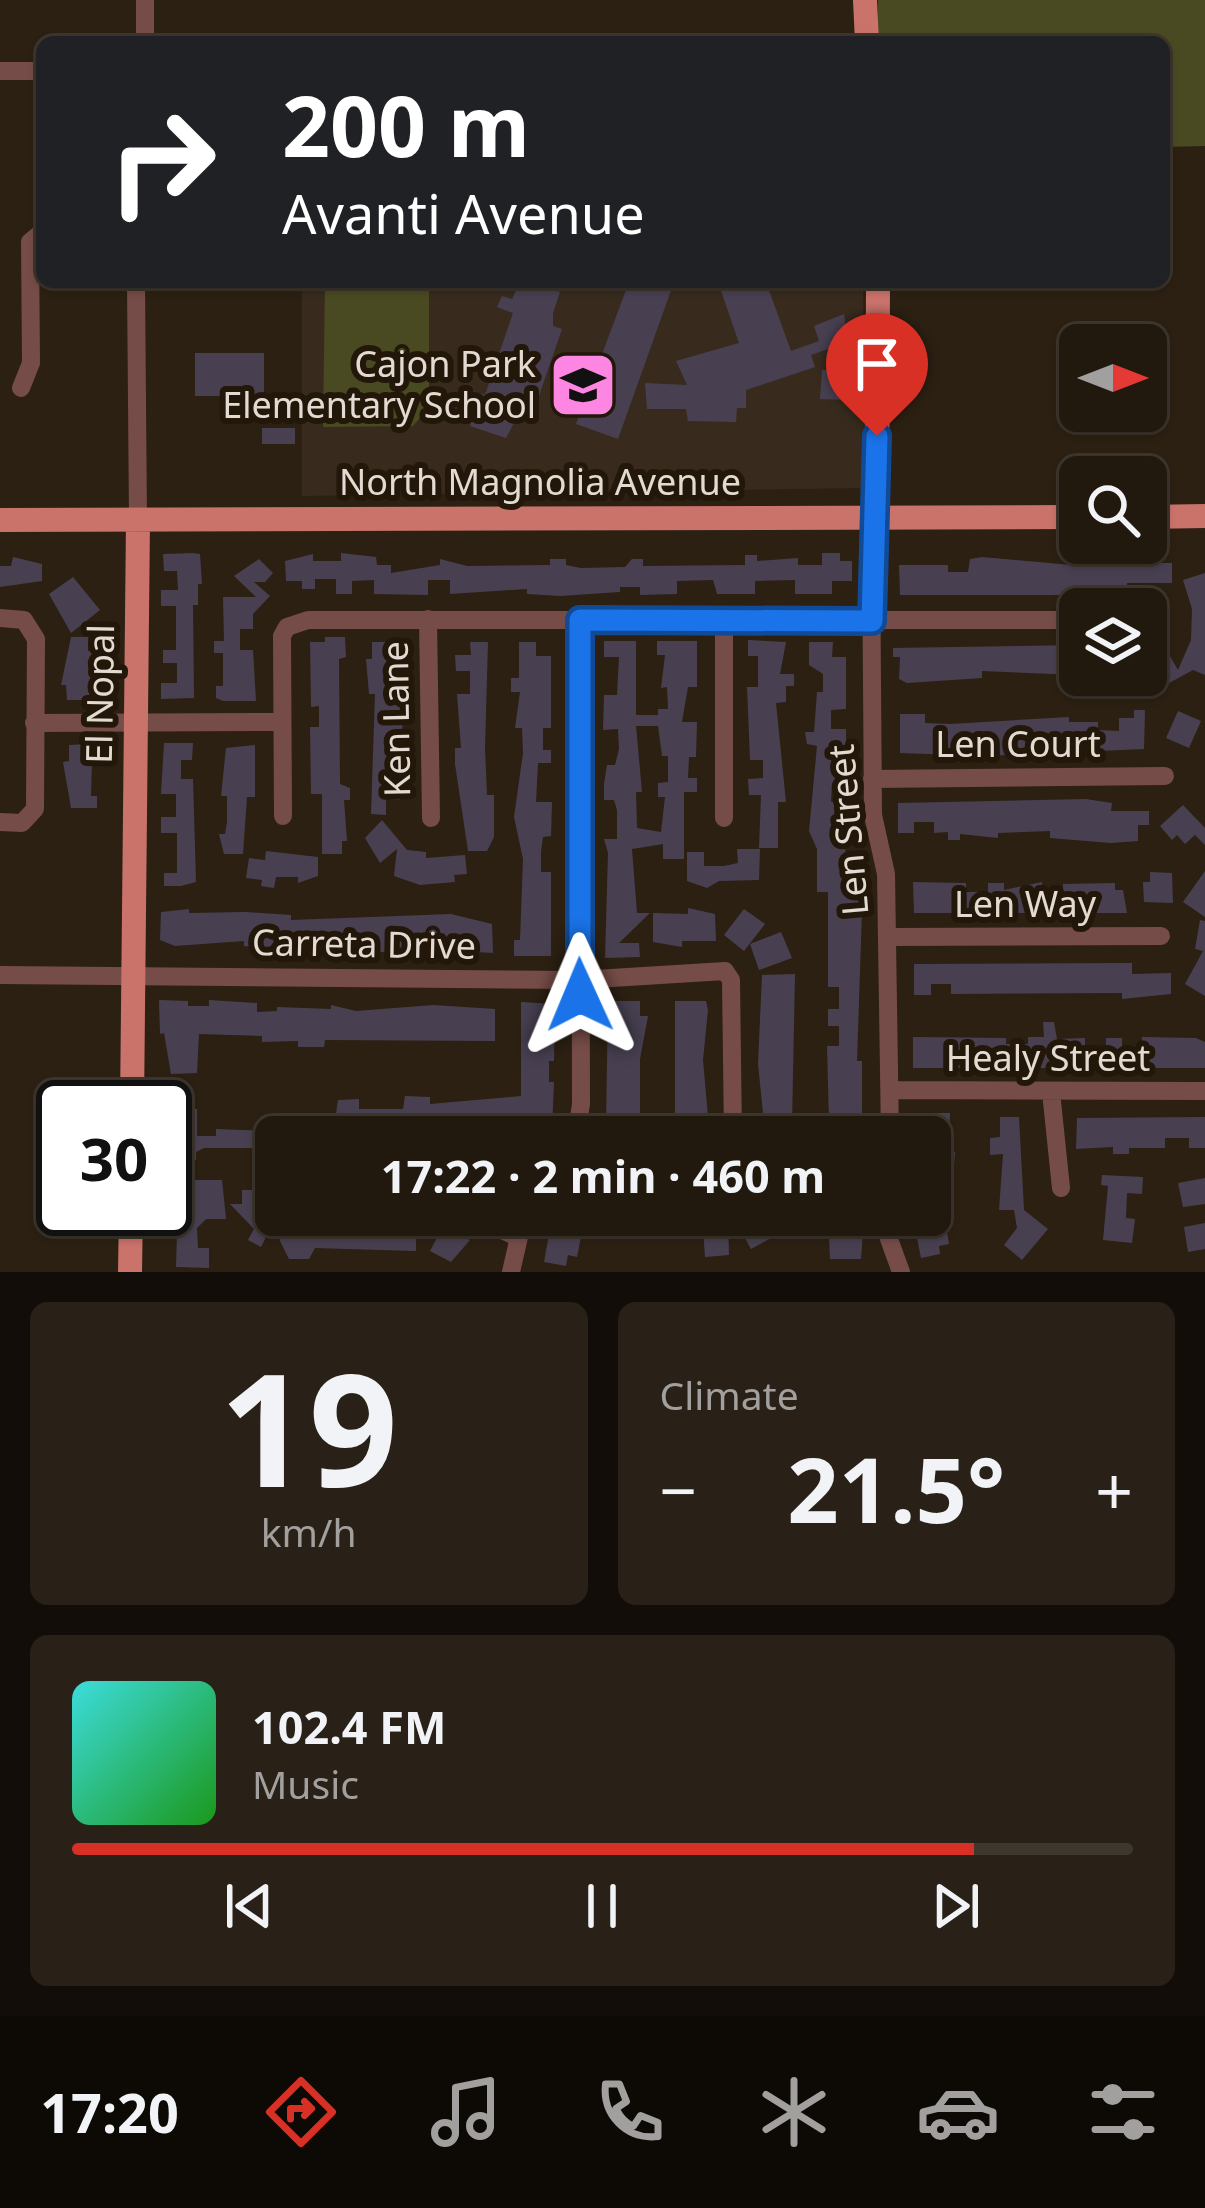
<!DOCTYPE html>
<meta charset="utf-8">
<style>
:root{--surface:#21180e;--page:#292117;--text:#f1f3f6;--muted:#a2a09e;--line:#3e372e;--accent:#d93025}
body{margin:0;font-family:"Noto Sans",sans-serif;background:var(--page);color:var(--text);height:100vh;display:flex;flex-direction:column;font-size:45px;white-space:nowrap}
*{box-sizing:border-box;margin:0}
p{font-size:39px;color:var(--muted)}
.icon{flex:none;width:66px;height:66px;fill:none;stroke:currentColor;stroke-width:2;stroke-linecap:round;stroke-linejoin:round}
.map{position:relative;height:1272px;overflow:hidden}
.sheet{display:flex;flex-direction:column;gap:30px;padding:30px;background:#120d08;flex:1}
.sheet>*{flex:none}
.guide{position:absolute;left:36px;top:36px;width:1134px;height:252px;border-radius:18px;box-shadow:0 3px 9px #0004,0 0 0 3px var(--line);background:#202124;color:#fff;overflow:hidden}
.needle{width:78px;rotate:90deg}
.fabs{position:absolute;left:1059px;top:324px;display:grid;gap:24px}
.fabs a{display:grid;place-items:center;width:108px;height:108px;border-radius:18px;background:var(--surface);box-shadow:0 3px 9px #0004,0 0 0 3px var(--line);font-size:60px}
.speed{position:absolute;left:36px;top:1080px;display:flex;gap:24px;font-size:60px;font-weight:700;text-align:center}
.speed>*{display:grid;place-content:center;width:156px;height:156px;border-radius:50%;background:var(--surface);box-shadow:0 3px 9px #0004,0 0 0 3px var(--line);line-height:1}
.speed .limit{border:6px solid #111;border-radius:18px;background:#fff;color:#111}
.pin{position:absolute;display:grid;place-items:center;width:102px;height:102px;color:#fff;margin:-123px -51px;border-radius:50% 50% 50% 0;rotate:-45deg;box-shadow:0 0 12px #0007}
.pin .icon{rotate:45deg}
.me{position:absolute;width:132px;margin:-66px;rotate:359deg;stroke-linejoin:round;filter:drop-shadow(0 0 9px #0008)}
.turn{display:flex;align-items:center;gap:42px;height:252px;padding:0 48px;font-size:54px}
.turn .icon{width:156px;height:156px;stroke-width:2.5}
.turn b{display:block;font-size:84px;line-height:102px}
.big{font-size:90px;font-weight:700;line-height:1.1}
.sheet .tile{flex:1;display:flex;flex-direction:column;justify-content:center;gap:18px;min-width:0;padding:0 42px;border-radius:18px;background:var(--page)}
.sheet .dial{align-items:center;gap:0}
.dial b{font-size:156px;line-height:1}
.song{display:flex;align-items:center;gap:36px}
.cover{width:144px;height:144px;border-radius:18px;background:linear-gradient(135deg,hsl(180 70% 55%),hsl(120 70% 35%))}
.played{height:12px;border-radius:6px;background:linear-gradient(90deg,var(--accent) 85%,var(--line) 85%)}
.keys{display:flex;justify-content:space-around;direction:ltr}
.heat{display:flex;justify-content:space-between;align-items:center;font-size:66px;direction:ltr}
.sheet .tiles{flex:1;display:grid;gap:30px;grid-template-columns:1fr 1fr}
.tile:last-child{grid-column:span 2}
.trip{position:absolute;left:255px;top:1116px;width:696px;height:120px;border-radius:18px;background:var(--surface);box-shadow:0 3px 9px #0004,0 0 0 3px var(--line);font-weight:700;line-height:120px;text-align:center}
.tab-bar{display:flex;height:192px;justify-content:space-around;align-items:center;background:#0d0a06;color:var(--muted)}
.tab-bar .icon{width:84px;height:84px}
.tab-bar .current{color:var(--accent)}
.tab-bar b{font-size:54px;color:var(--text)}
.map>svg:first-child{display:block}
</style>
<div class="map">
<svg width="1205" height="1272" viewBox="0 0 1205 1272">
<rect width="100%" height="100%" fill="#2c2012"/>
<path fill="#382b1e" d="M302 282H863L866 488 302 496Z"/>
<path fill="#494a22" d="M878 0H1205V146L1164 147V42H878Z
M325 282H429V407L413 426 323 427Z"/>
<path fill="#484051" fill-rule="evenodd" d="M520 282 560 292 553 313V326L562 329 532 416 524 414 520 423 515 421 506 438 470 426 476 408 464 401 469 390 485 395 513 313 497 307 502 296 512 299Z
M629 282H674L618 439 576 424Z
M718 282H766L791 351 819 341 814 326 844 314 848 342 811 355 815 367 746 390V408H737L736 422 688 421 686 409H647L645 383 687 385 676 361 739 343Z
M195 353H264V396H195Z
M822 370 849 371 847 400 820 399Z
M262 428H295V444H262Z
M193 553 200 554 202 584H198V605H193L194 698 161 699V683H177V663H163V650H176V606H161V590H178L177 571H164L163 554Z
M341 553 376 557 377 565H391V573L440 565V559L467 566 550 565V559H566V565L581 568 625 567 632 559H643V566L745 565V555H757V561L798 558V565H822V553H840V561H852V581H832V594H795V580L755 581V594H717L713 580 677 581V594L640 595V587H620V592L560 596 527 594V589L450 594V580H428V595L374 594V580L352 581V594H336V579H315V589H302V581H286L285 561 313 554V561H341Z
M13 557 42 564V581L0 587V566H11Z
M982 557 1071 565 1144 563V557H1161V563H1172V583H1127V593L1096 595H900L899 565H948V572H968L970 559Z
M259 559 273 573 265 582H254L270 596 253 614V629H240V650H253L256 701H223L216 698V686H223V653H214V641H224L223 597H256L234 576Z
M1205 573V675L1193 670 1160 688 1146 663 1167 651 1178 670 1191 640 1192 609 1183 580Z
M73 577 100 610 71 633 49 594Z
M71 637H88V651H94L91 700H67L66 685H61Z
M325 637H345L346 657 339 659 340 784 350 788V800H344L347 841H342V854H322V794H311L310 727H319V706L311 707 310 642H325Z
M748 640 786 642 780 674H794V686H786V702L776 703 786 802H778V848H759L761 795H749L748 779 763 778V760H750L747 687H758V656H748Z
M604 641H636V715H658V709H668L667 687 661 688 665 655H657V641H697V687H688L682 722H697L696 757H689L688 778H697V792H684V859H663V844L632 849 637 913H650L619 943H639L640 957 605 958 608 853 604 839H617V810L614 800H604V784L607 765H615L619 749 618 729 603 730 604 695H617L619 657H604ZM636 726H658L662 756H668V782L658 783V797H665L661 832 637 828 636 792H642Z
M372 642H389V653L404 655V671H391V690H404V708L401 743H389V762H404V778L400 800 386 799V815L371 814 375 694H369L366 659H372Z
M470 642H488L485 748 487 795H494V837L487 851H468L455 764V748H461L457 694H470V671H456L455 655H471Z
M519 642H536V656H551V728H543V750H551V763H538L536 802H552L551 836 543 837 541 852V872H551V956H514V940H520L523 859 514 817 523 753 522 728H515L520 692H511V678H519Z
M809 642H833L832 657H846V709L831 710V729H846V783H832L831 802H847L846 818H832V839H845L846 894 860 902 862 911 857 1061H862V1137H822V1122H829L827 1046H839V1026H828V1009H839V987H828V892H817V849L809 831 817 746 807 744 805 732H814L817 692H823V674L809 665Z
M1080 645V675L982 671V678L907 683 899 679 900 657H893V648Z
M1134 710H1145L1144 749 985 756 900 753V714H925V723L950 724 1069 717V722H1098V730L1119 731V718H1134Z
M1178 711 1201 721 1189 748 1166 738Z
M164 743H193L192 760H181V779H193L196 882 181 886H164V873H177V833H161V817H176V794H161Z
M87 744V762H92L91 796H97V808H71L63 762 69 761V745Z
M255 745V797H247L243 854H224L219 834H225L227 822V796H221L226 748Z
M1086 799 1112 803 1111 811H1149V825H1138V841L1111 843 1050 838V831L998 833V838L960 834V840H948V832L934 833V822H914V833H898V803Z
M1183 805 1205 828V845L1195 835 1185 844 1177 835 1172 840 1160 826Z
M382 820 407 850 426 852V858L465 855 467 874 454 875 455 882 420 885 394 876 397 849 380 863 365 838Z
M737 849H760L759 880 719 881 707 888 687 881V852H704V866H724L738 863Z
M266 851 318 857V876L298 883V877H276L274 888 261 886 262 880 246 878 249 858 265 860Z
M1205 871V917L1183 902Z
M1150 872 1172 873 1173 903 1144 902 1143 882H1150Z
M913 882 966 883V892H988V883H1004V890L1042 882V892H1063V884L1115 883V890H1123L1127 913H914Z
M688 908 715 914 716 941H682V947L653 942V913L688 914Z
M189 909V913L246 912 291 915V920L451 914 492 924 493 953 393 947V952H347V946L306 953 244 946V941L175 946 160 940 161 912Z
M744 909 765 924 744 951 724 935Z
M1200 920 1205 921V996L1185 984 1203 951 1195 949Z
M781 932 792 958 759 970 750 944Z
M1132 963V974L1171 973V994L1122 999V993L951 994V984H931V995H914V964Z
M795 974 792 1124H781V1135H758V1122H764L758 1064 762 975Z
M159 1000 188 1001V1006H209V1000L257 1003V1012L277 1011V1007L331 1009V1005L356 1011 433 1005 495 1009V1041L325 1040 324 1047H298V1041L262 1042V1036L199 1034 197 1073 171 1074 164 1033 160 1034Z
M608 1001H640V1016H648L640 1059V1125H606Z
M675 1001H706L708 1010 703 1060 708 1117 707 1128H694V1137H675Z
M521 1002 555 1004 554 1061H549V1082H554L552 1129H524V1119H504V1137H487L486 1127H465L456 1137H308L307 1122 335 1121 338 1100 359 1099V1109H403L405 1096 430 1097V1104L521 1096Z
M1043 1022H1054L1057 1039 1085 1038V1047H1106V1038H1122V1054H1142V1037L1196 1038 1205 1042V1068H913V1037L1006 1038V1044H1028V1037H1044Z
M177 1109H197V1136H216V1129L266 1131 271 1132V1148H204L196 1152V1160L177 1161Z
M919 1113H950L949 1152H955L950 1219H945L949 1244 939 1246 940 1254 921 1258 916 1233 929 1231 930 1137H918Z
M1000 1117H1019L1024 1210 1048 1229 1022 1260 1004 1245 1017 1228 1014 1210H999L1003 1154 990 1155V1138L1000 1137Z
M1205 1117V1148H1189V1138H1165V1148H1129V1154H1113V1147L1076 1149 1077 1118Z
M1102 1175 1143 1177 1142 1194 1127 1193 1126 1218 1135 1219 1132 1243 1103 1240 1108 1186 1101 1185Z
M1205 1178V1204L1183 1207 1178 1183Z
M182 1180H222L226 1219H206L197 1228 198 1248H209V1268L176 1267 178 1200H167V1183Z
M256 1181H274V1221L261 1247 248 1240 254 1229 230 1204H242V1190H256Z
M561 1215H597L593 1226 584 1222 577 1257 568 1255 566 1266 544 1262 549 1234 554 1235Z
M668 1215H702L689 1235 680 1229 674 1238 660 1228Z
M745 1215H764L775 1236 751 1249 735 1220Z
M828 1215H856V1233H863L861 1259H830Z
M702 1217 728 1222 729 1255 705 1257Z
M356 1220 404 1223V1234H416V1251L315 1248 309 1259H289L280 1241V1230H327V1221Z
M1205 1223V1249L1188 1252 1184 1227Z
M443 1226 470 1240 451 1262 430 1251Z"/>
<g fill="none" stroke-linecap="round" stroke-linejoin="round">
<path stroke="#764c48" stroke-width="18" d="M145 42V0
M0 71H42
M136 282 138 520
M21 388 31 363 30 242 42 232
M877 517 871 549 873 815 886 874 890 1137
M0 618 24 620 36 639 35 809 22 823 0 822
M428 619 431 818
M1146 619H1151
M724 620V818
M34 723 281 722
M872 779 1165 776
M283 816 282 636 287 627 308 620H1080
M889 937 1161 936
M0 975 579 980 725 971 731 980 733 1137
M890 1090 1205 1091
M1051 1092 1061 1188
M576 1137 581 1104 580 620
M468 1215 515 1236
M889 1215V1239L901 1272
M511 1272 524 1215"/>
<path stroke="#c9736b" stroke-width="24" d="M865 0 867 42
M877 517 878 282
M1146 517 1205 516
M0 520 1080 517
M132 1107 138 520
M130 1272 131 1209"/>
</g>
<g fill="none" stroke-linecap="round" stroke-linejoin="round">
<g stroke="#114b97" stroke-width="30">
<path id="route" d="M580 995V620L872 621 877 436"/>
</g>
<use href="#route" stroke="#1a73e8" stroke-width="21"/>
</g>
<defs>
<g id="school-square" transform="scale(3.45)"><rect x="-9" y="-9" width="18" height="18" rx="4" fill="#fd86e2" stroke="#221709"/><path d="M0-5L7-2L0 1L-7-2ZM-4 1L0 2.5L4 1V4Q0 6-4 4Z" fill="#111"/></g>
</defs>
<g fill-rule="evenodd">
<use href="#school-square" x="583" y="385"/>
</g>
<g text-anchor="middle" stroke-width="12" stroke-linejoin="round" paint-order="stroke">
<g font-size="36" fill="#e3dbd2" stroke="#221709" text-anchor="end">
<text x="536" y="377">Cajon Park<tspan x="536" dy="41">Elementary School</tspan></text>
</g>
<g font-size="36" fill="#e3dbd2" stroke="#221709">
<text x="540" y="495">North Magnolia Avenue</text>
<text transform="translate(100 694) rotate(-89)" y="13">El Nopal</text>
<text transform="translate(396 719) rotate(-91)" y="13">Ken Lane</text>
<text x="1018" y="757">Len Court</text>
<text transform="translate(848 830) rotate(-95)" y="13">Len Street</text>
<text x="1025" y="917">Len Way</text>
<text transform="translate(364 944) rotate(1)" y="13">Carreta Drive</text>
<text x="1048" y="1071">Healy Street</text>
</g>
</g>
</svg>
<div class="fabs">
<a><svg class="needle" viewBox="-14 -14 28 28"><path d="M0-13l5 13h-10z" fill="#e53935"/><path d="M0 13l5-13h-10z" fill="#a2a09e"/></svg></a>
<a><svg class="icon" aria-label="search" viewBox="0 0 24 24"><circle cx="10" cy="10" r="6"/><path d="M15 15l6 6"/></svg></a>
<a><svg class="icon" aria-label="layers" viewBox="0 0 24 24"><path d="M12 4l9 5-9 5-9-5zM3 14l9 5 9-5"/></svg></a>
</div>
<div class="speed"><div class="limit">30</div></div>
<div class="pin" style="left:877px;top:436px;background:#d93025"><svg class="icon" aria-label="arrive" viewBox="0 0 24 24"><path d="M6 21V4h12l-3 4 3 4H6"/></svg></div>
<svg class="me" style="left:580px;top:995px" viewBox="-20 -20 40 40"><path d="M0-17L14 15 0 8-14 15z" fill="#1a73e8" stroke="#fff" stroke-width="4"/></svg>
<div class="trip">17:22 · 2 min · 460 m</div>
<div class="guide">
<div class="turn"><svg class="icon" aria-label="right" viewBox="0 0 24 24"><path d="M7 20v-9h11M14 6l5 5-5 5"/></svg><div><b>200 m</b>Avanti Avenue</div></div>
</div>
</div>
<section class="sheet">
<div class="tiles">
<div class="tile dial"><b>19</b><p>km/h</p></div>
<div class="tile"><p>Climate</p>
<div class="heat"><a>−</a><b class="big">21.5°</b><a>+</a></div>
</div>
<div class="tile">
<div class="song"><i class="cover"></i><div><b>102.4 FM</b><p>Music</p></div></div>
<div class="played"></div>
<div class="keys"><svg class="icon" aria-label="previous" viewBox="0 0 24 24"><path d="M18 5L8 12l10 7zM5 5v14"/></svg><svg class="icon" aria-label="pause" viewBox="0 0 24 24"><path d="M8 5v14M16 5v14"/></svg><svg class="icon" aria-label="next" viewBox="0 0 24 24"><path d="M6 5l10 7-10 7zM19 5v14"/></svg></div>
</div>
</div>
</section>
<nav class="tab-bar">
<b>17:20</b>
<svg class="icon current" aria-label="directions" viewBox="0 0 24 24"><path d="M12 3l9 9-9 9-9-9zM9 14v-3h6M13 9l2 2-2 2"/></svg>
<svg class="icon" aria-label="music" viewBox="0 0 24 24"><path d="M9 18V5l10-2v13"/><circle cx="6" cy="18" r="3"/><circle cx="16" cy="16" r="3"/></svg>
<svg class="icon" aria-label="phone" viewBox="0 0 24 24"><path d="M5 4h4l2 5-3 2q2 4 5 5l2-3 5 2v4C11 20 4 13 5 4z"/></svg>
<svg class="icon" aria-label="climate" viewBox="0 0 24 24"><path d="M12 3v18M4 7l16 10M4 17L20 7"/></svg>
<svg class="icon" aria-label="car" viewBox="0 0 24 24"><path d="M5 17H2v-5l4-1 3-4h7l3 4 3 1v5h-3M9 17h6M6 11h13"/><circle cx="7" cy="17" r="2"/><circle cx="17" cy="17" r="2"/></svg>
<svg class="icon" aria-label="filters" viewBox="0 0 24 24"><path d="M4 7h16M4 17h16"/><circle cx="9" cy="7" r="2"/><circle cx="15" cy="17" r="2"/></svg>
</nav>
